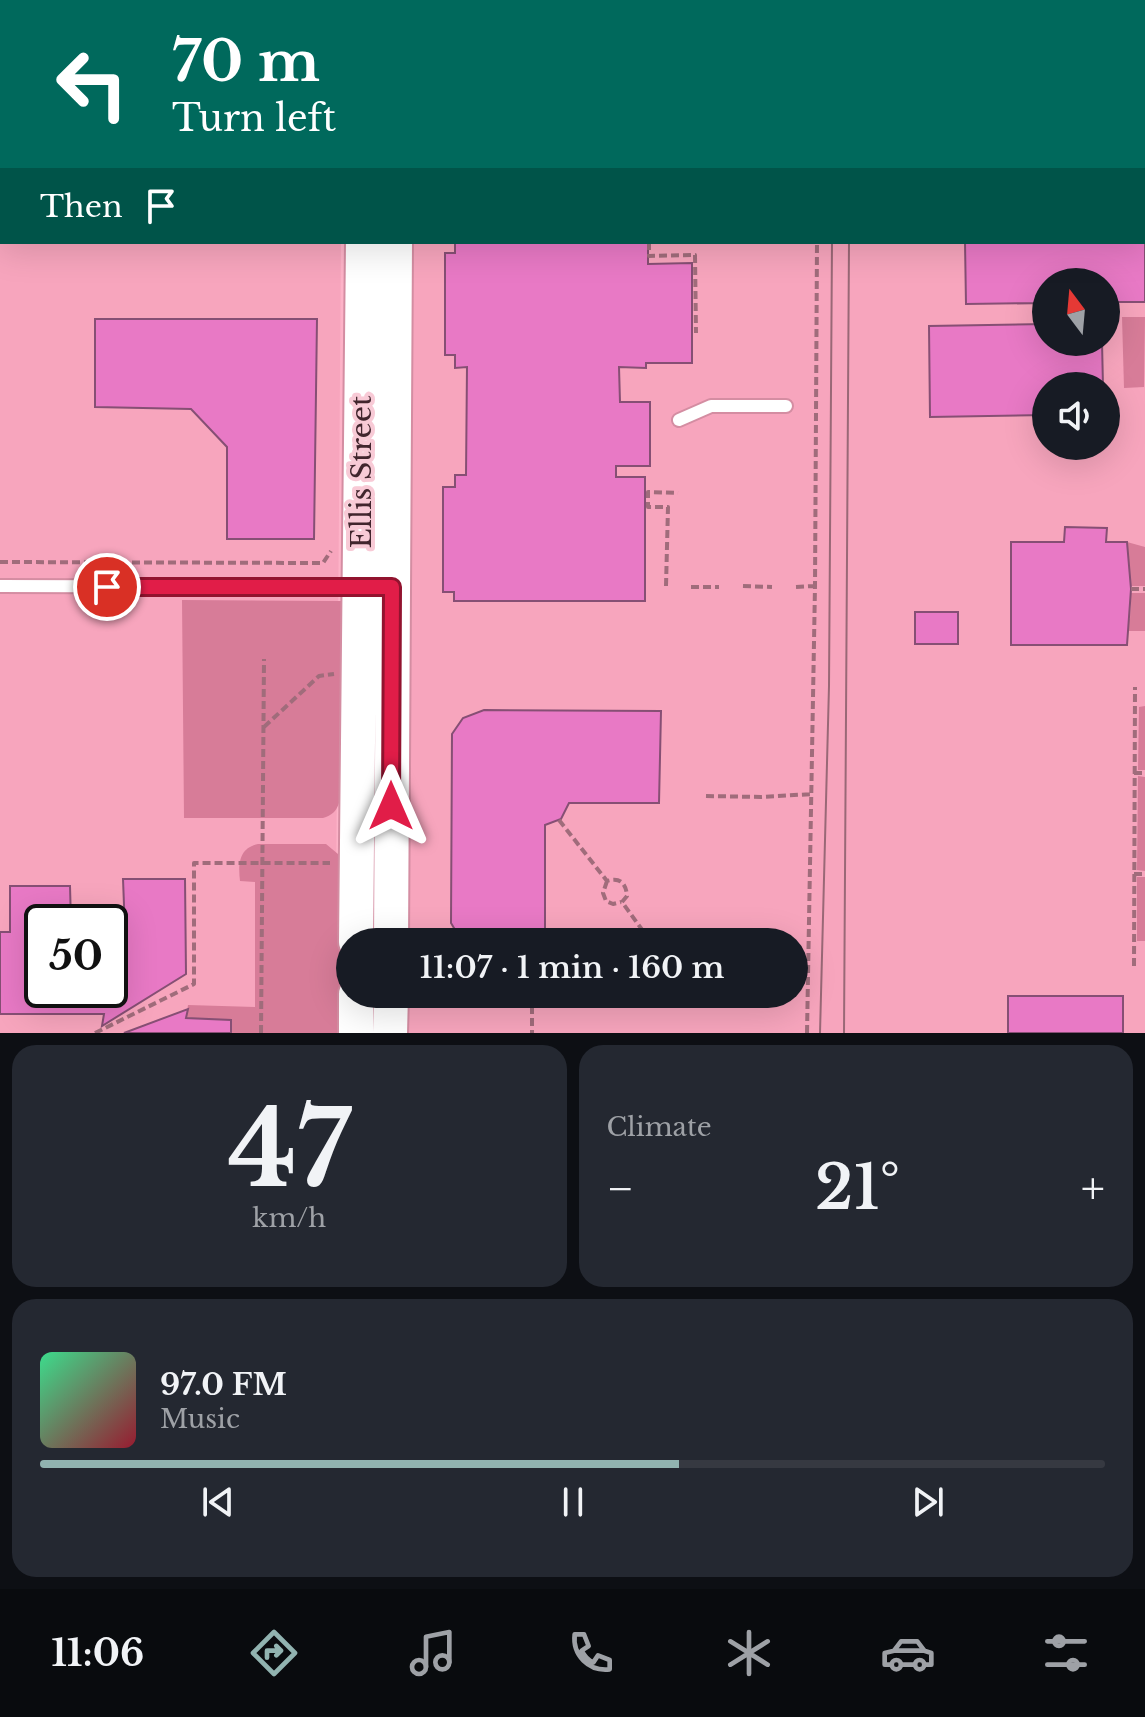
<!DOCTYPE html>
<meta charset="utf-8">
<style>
:root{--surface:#171b24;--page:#242831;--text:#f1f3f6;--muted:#9ea1a6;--line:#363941;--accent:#91b3b0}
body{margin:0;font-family:"Libre Baskerville",serif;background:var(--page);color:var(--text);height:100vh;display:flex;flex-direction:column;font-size:30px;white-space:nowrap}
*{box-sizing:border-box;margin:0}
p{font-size:26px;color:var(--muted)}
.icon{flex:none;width:44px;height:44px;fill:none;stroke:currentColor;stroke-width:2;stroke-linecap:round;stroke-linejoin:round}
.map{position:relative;height:1033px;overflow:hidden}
.drawer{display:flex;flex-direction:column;gap:12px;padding:12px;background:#0d0f14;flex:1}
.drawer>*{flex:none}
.banner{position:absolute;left:0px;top:0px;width:1146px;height:244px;box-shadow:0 8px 32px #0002;background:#00695c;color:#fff;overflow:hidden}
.needle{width:52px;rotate:344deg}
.tools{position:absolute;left:1032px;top:268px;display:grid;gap:16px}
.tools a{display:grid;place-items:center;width:88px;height:88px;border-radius:50%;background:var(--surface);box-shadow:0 8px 32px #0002;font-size:40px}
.speed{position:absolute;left:24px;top:904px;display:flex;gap:16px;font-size:40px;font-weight:700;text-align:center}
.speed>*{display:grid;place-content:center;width:104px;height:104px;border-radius:50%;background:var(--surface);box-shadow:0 8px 32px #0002;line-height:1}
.speed .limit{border:4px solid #111;border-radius:12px;background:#fff;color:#111}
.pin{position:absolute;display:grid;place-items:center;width:68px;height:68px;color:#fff;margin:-34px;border:4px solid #fff;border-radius:50%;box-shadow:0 2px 8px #0007}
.me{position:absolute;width:88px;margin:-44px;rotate:0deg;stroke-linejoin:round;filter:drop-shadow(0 0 6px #0008)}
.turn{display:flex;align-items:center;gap:28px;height:168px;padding:0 40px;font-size:36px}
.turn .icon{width:104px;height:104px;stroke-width:2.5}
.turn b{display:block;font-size:56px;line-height:68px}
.then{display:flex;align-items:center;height:76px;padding:0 40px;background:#0003;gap:16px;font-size:30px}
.big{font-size:60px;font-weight:600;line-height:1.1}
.drawer .widget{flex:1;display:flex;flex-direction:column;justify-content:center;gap:12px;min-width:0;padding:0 28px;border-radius:24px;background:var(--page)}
.drawer .dial{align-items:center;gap:0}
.dial b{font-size:104px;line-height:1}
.song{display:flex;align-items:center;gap:24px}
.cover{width:96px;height:96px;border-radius:12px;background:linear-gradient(135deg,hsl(150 70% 55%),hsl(350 70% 35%))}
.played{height:8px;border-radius:4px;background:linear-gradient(90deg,var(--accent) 60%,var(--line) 60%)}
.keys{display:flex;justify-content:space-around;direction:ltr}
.heat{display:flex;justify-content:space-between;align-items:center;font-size:44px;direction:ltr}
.drawer .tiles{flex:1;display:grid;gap:12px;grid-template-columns:1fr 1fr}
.widget:last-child{grid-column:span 2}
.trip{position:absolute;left:336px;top:928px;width:472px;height:80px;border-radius:40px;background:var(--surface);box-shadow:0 8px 32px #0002;font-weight:600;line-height:80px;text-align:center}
.dock{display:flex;height:128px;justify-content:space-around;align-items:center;background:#090b0e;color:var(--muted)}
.dock .icon{width:56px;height:56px}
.dock .selected{color:var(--accent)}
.dock b{font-size:36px;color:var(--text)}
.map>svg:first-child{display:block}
</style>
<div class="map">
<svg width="1145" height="1033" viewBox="0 0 1145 1033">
<rect width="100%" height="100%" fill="#fdb3c8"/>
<path fill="#f7a5bd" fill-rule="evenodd" d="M0 0H342L2 2V242H341L335 1033H0ZM42 922H110V990H42Z
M415 0H1145V1033H401V994H794V942H402L412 242H1144V2ZM1046 282H1106V342H1046ZM1046 386H1106V446H1046Z"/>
<path fill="#d77c98" d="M1122 317H1145L1144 387 1124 388Z
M1127 542 1145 547V586H1131Z
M1131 593H1145V631H1127V620L1130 619Z
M182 600 342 601V783C340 799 341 813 323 818H184Z
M1145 706V770H1138L1139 707Z
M1138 776 1145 777V871L1137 870Z
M258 844H326L338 854 341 862 340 1033H231V1020L186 1018 188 1005 255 1007V882L240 881C238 864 239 848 258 844Z
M1137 877H1145V941H1137Z"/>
<path fill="#e879c5" stroke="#864f74" stroke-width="2" d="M16 0H141L16 2Z
M208 0H300V2H208Z
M449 0H645V2H449Z
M930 0H1145V17L1144 2Z
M1145 193V302H1106V282H1046V303L966 304 965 242H1144Z
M455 242 648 243V264L692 263V363H646V368L619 367 620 402H650V466H616V477H645V601H454V592H443V487H455V475H466L467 367 455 368V355H445V253H455Z
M95 319H317L314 539H227V447L191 409 95 407Z
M1046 324V342H1102L1103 386H1046V415L930 417 929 326Z
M1065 527 1107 528 1106 542H1127L1131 589 1127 645H1011V542H1064Z
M915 612H958V644H915Z
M484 710 661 711 659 803H569L561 819 545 825V942H467L457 933 451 923 452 734 463 718Z
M123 879H185L186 974 102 1026 104 1014H0V932H10V886H70L71 922H42V990H110V931H125Z
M1008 996H1123V1033H1008Z
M188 1009 186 1018 231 1020V1033H124Z"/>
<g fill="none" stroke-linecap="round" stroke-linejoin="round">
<g stroke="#d48da2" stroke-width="16">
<path id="lane" d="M679 420 711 406H786
M0 586 357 587"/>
</g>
<g stroke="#d48da2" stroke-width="38">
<path id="secondary" d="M364 2V0
M396 2V0
M356 942 363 242
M391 942 395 242
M356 1033V994
M390 1033 391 994"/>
</g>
<path stroke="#a06c7b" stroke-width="4" stroke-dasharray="8 4" stroke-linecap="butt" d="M649 242V256L695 255 696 333
M0 562 323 563 331 551
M666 586 668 507H648V492L678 493
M743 586 772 587
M691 587H719
M796 587 815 586
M1131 589H1145
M264 727 319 676 334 674
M1134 773H1145
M706 796 761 797 813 794
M559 820 607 881C620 877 626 883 627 896L622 902 651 942
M1134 874H1145
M607 881 603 893 606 901 613 904 621 902
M1134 966 1135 687
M794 967H809
M532 994V1033
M95 1033 194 984V863H330
M261 1033 264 659
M807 1033 815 586 817 242"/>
<use href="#lane" stroke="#fff" stroke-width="12"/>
<use href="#secondary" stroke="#fff" stroke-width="34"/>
<path stroke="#996876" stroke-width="2" d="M833 2V0
M851 2V0
M820 1033 829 686 832 242
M844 1033 849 242"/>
</g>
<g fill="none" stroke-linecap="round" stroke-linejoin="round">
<g stroke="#92132f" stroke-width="20">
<path id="route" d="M107 587H392L391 806"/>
</g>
<use href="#route" stroke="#e11d48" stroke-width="14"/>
</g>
<g text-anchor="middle" stroke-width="8" stroke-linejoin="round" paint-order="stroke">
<g font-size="28" fill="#41252d" stroke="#f8cad6">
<text transform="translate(361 472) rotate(-90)" y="10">Ellis Street</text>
</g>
</g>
</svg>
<div class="tools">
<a><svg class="needle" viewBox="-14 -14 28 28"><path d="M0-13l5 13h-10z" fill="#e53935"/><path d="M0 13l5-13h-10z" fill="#9ea1a6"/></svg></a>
<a><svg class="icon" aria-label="sound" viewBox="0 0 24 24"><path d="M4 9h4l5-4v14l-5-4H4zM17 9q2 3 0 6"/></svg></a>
</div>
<div class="speed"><div class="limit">50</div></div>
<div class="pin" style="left:107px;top:587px;background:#d93025"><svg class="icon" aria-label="arrive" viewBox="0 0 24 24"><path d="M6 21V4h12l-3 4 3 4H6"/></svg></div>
<svg class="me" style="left:391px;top:806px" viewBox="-20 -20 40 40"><path d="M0-17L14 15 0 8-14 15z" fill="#e11d48" stroke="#fff" stroke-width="4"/></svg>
<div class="trip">11:07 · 1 min · 160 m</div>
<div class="banner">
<div class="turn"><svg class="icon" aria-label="left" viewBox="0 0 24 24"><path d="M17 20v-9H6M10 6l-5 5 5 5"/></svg><div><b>70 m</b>Turn left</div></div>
<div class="then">Then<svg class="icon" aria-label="arrive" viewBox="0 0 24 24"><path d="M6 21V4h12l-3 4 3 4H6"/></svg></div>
</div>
</div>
<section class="drawer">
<div class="tiles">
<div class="widget dial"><b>47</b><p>km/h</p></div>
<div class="widget"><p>Climate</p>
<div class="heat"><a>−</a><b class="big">21°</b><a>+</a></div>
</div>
<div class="widget">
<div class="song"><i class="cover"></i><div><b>97.0 FM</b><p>Music</p></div></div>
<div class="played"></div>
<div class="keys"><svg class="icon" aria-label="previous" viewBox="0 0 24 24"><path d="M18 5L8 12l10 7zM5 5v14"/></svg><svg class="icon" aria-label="pause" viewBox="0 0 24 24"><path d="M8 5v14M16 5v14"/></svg><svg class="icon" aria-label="next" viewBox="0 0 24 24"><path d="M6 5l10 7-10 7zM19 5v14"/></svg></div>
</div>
</div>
</section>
<nav class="dock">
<b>11:06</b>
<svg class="icon selected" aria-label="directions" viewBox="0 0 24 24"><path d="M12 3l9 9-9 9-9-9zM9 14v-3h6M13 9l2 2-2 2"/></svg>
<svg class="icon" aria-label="music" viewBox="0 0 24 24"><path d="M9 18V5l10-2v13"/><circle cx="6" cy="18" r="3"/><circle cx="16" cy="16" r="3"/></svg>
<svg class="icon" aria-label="phone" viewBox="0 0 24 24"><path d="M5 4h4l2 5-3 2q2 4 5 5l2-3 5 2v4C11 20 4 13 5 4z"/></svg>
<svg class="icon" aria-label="climate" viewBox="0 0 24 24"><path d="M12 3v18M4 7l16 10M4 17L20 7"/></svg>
<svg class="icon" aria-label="car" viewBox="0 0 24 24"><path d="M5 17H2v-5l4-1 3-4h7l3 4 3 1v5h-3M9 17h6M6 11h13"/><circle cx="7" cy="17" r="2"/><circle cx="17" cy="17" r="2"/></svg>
<svg class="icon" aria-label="filters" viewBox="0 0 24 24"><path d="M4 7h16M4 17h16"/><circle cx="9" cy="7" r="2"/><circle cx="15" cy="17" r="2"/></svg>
</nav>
